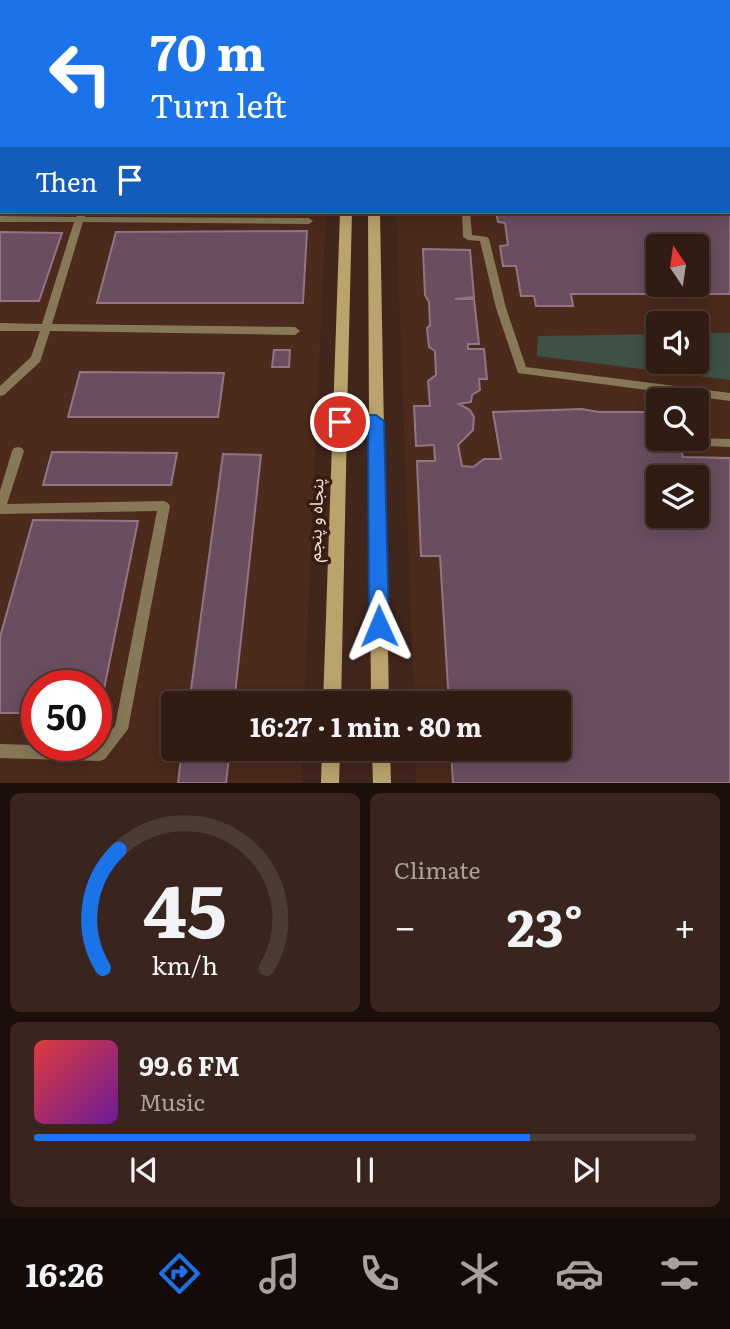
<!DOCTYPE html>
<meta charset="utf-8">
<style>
:root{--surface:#311c14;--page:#39251d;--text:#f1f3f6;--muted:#a8a1a0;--line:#4c3a34;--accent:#1a73e8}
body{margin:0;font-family:Literata,"Noto Sans Arabic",serif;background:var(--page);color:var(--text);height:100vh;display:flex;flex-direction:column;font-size:26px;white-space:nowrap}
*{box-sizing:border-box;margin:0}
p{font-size:23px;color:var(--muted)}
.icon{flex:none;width:38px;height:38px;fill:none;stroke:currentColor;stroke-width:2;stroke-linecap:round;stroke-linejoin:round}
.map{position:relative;height:783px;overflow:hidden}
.panel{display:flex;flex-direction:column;gap:10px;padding:10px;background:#1b0f0b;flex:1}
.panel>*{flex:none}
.top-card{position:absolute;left:0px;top:0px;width:732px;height:214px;box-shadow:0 4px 18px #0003,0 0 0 2px var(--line);background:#1a73e8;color:#fff;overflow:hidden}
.needle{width:46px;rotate:347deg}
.tools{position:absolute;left:646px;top:234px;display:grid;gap:14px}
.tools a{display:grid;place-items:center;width:63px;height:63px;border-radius:7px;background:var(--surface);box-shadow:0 4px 18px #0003,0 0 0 2px var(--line);font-size:35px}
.speed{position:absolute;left:21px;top:670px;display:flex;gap:14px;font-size:35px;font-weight:700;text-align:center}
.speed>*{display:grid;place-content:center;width:91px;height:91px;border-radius:50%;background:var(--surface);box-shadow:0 4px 18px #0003,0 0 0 2px var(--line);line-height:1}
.speed .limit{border:10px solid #d22;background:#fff;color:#111}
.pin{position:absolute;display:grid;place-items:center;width:60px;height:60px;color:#fff;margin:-30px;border:4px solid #fff;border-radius:50%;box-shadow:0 2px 7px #0007}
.me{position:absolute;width:77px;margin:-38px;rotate:359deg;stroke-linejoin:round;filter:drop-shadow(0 0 5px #0008)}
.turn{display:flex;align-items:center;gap:24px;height:147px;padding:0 35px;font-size:32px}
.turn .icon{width:91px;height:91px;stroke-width:2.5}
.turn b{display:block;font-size:49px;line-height:60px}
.then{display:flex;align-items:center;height:66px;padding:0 35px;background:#0003;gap:14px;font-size:26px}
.big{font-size:52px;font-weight:700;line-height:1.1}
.panel .widget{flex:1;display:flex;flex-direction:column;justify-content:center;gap:10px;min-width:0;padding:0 24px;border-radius:10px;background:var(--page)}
.panel .dial{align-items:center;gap:0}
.dial svg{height:182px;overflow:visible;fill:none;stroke:var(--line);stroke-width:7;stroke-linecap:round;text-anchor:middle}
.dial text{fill:var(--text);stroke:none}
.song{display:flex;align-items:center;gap:21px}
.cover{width:84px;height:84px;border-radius:10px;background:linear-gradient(135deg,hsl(0 70% 55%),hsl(280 70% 35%))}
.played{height:7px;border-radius:4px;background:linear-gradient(90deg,var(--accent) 75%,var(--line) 75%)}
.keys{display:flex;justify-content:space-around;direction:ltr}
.heat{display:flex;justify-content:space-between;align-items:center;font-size:38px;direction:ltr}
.panel .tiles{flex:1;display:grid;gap:10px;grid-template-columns:1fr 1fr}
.widget:last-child{grid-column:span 2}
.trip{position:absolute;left:161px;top:691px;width:410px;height:70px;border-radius:7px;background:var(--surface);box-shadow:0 4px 18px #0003,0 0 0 2px var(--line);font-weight:700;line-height:70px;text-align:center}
.tab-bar{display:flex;height:112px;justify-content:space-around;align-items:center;background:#140b08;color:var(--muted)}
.tab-bar .icon{width:49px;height:49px}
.tab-bar .current{color:var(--accent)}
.tab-bar b{font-size:32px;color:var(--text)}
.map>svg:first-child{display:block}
</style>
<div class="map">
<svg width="730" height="783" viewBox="0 0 730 783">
<rect width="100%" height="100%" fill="#41261b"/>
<path fill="#4c2a1c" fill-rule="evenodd" d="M0 0H335L2 2V212H326L304 703 173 704V749H302L301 783H0ZM37 686H96V746H37Z
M388 0H730V783H416L415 749H558V704L414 703 396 212H730V2ZM658 247H696V285H658ZM658 324H696V362H658ZM658 401H696V439H658ZM658 478H696V516H658Z"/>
<path fill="#3d5145" d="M697 333H730V380L537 356 538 336 658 334V362H696Z"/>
<path fill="#6a4e5f" stroke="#927486" stroke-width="2" fill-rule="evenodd" d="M0 0H138L2 2V34Z
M182 0H325L182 2Z
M730 80V294H571L573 306H536L534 296H521L516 266H503L500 246 508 245 505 223 498 222 496 212H730ZM658 247H696V285H658Z
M307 231 303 303H97L116 232Z
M0 232 62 233 39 301H0Z
M423 249 470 250 474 297 455 299H474L479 344H468V349H484L487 379H479L480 390 472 395 471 402 459 404 470 410 474 417 473 430 458 445 462 466 473 467 484 459H501L493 412 582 409 599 412H658V439H678L683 457 730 458V783H453L451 749H558V704H449L440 556H421L417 461H435L434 445 416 446 414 406H430L428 381 436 375 435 351 429 347 427 328 430 325 429 302 425 295ZM658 478H696V516H658Z
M274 350H290L289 367H272Z
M80 372 224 373 218 417H68Z
M52 452 177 453 171 485H43Z
M223 454 261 455 234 704H189Z
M33 520 138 521 99 714H96V686H37V713H0V637Z
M182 749H230L226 783H178Z"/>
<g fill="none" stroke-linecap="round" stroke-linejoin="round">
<path fill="#877957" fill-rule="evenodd" d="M146 0H152V2H146Z
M443 0H510L508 2H440Z
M668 0H730V3L670 2Z
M78 212H86L85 217 309 218 313 221 309 224 83 222 52 324 295 327 300 331 295 335 50 331 40 362 4 395 0 396V386L31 357 40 331H0V323L42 324 74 222H0V216L76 217Z
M462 212H470L472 235 487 237 489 239 506 308 526 367 730 393V401L518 373 496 308 480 241 468 240 463 237Z
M696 438 730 439V447L687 445 686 442 687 439H696Z
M18 447 22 448 24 451 7 504 164 501 168 503 170 506 128 729 105 759 100 761 0 758V744L97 747 115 726 157 511 0 514V491L12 451 14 448Z"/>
<path fill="#baa36d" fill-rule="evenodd" d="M347 0H357V2H347Z
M368 0H378V2H368Z
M340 212H352L347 416H369L368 212H380L389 704H371L369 427H347L341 704H323Z
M322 749H340L339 783H321Z
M372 749H390L391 783H373Z"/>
</g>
<path fill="#1a73e8" stroke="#114b97" stroke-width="2" d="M376 415 384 421 389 626 386 633 379 635 372 633 369 626 368 428H340L332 422 340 416Z"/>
<g text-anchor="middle" stroke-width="7" stroke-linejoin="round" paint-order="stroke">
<g font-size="18" fill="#f0ddd6" stroke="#361c11">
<text transform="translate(316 520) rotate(-88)" y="6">پنجاه و پنجم</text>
</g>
</g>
</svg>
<div class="tools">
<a><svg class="needle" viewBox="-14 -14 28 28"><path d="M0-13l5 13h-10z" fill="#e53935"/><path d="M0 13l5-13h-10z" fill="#a8a1a0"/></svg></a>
<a><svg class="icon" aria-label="sound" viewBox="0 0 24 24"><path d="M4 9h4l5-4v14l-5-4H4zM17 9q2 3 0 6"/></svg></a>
<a><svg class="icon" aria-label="search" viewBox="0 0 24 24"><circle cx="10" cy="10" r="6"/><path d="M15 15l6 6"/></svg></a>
<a><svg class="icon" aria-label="layers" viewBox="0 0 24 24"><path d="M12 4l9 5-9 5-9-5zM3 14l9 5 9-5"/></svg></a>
</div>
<div class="speed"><div class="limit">50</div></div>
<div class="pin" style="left:340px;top:422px;background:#d93025"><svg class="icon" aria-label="arrive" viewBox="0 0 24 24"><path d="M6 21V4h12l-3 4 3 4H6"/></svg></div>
<svg class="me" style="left:379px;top:626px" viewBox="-20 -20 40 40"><path d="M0-17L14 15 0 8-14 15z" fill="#1a73e8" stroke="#fff" stroke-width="4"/></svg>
<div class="trip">16:27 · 1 min · 80 m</div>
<div class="top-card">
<div class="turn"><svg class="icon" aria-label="left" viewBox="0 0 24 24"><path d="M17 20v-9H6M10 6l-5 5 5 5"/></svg><div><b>70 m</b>Turn left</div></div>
<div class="then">Then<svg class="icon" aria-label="arrive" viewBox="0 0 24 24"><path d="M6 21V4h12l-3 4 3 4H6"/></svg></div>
</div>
</div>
<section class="panel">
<div class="tiles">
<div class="widget dial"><svg viewBox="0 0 100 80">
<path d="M14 69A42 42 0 1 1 86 69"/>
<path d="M14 69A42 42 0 0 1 21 17" stroke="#1a73e8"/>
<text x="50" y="56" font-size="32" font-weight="700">45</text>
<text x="50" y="72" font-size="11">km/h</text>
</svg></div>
<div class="widget"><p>Climate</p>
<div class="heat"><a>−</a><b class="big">23°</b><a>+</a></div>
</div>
<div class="widget">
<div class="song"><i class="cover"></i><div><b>99.6 FM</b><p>Music</p></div></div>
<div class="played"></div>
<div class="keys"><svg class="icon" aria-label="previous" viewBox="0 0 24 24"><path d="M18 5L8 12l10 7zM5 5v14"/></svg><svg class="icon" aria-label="pause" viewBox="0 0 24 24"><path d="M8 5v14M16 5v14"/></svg><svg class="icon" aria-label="next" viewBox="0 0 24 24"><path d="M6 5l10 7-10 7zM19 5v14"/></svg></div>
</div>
</div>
</section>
<nav class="tab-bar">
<b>16:26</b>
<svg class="icon current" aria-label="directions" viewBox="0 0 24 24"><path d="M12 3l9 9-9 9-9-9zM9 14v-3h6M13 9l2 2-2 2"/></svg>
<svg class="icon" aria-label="music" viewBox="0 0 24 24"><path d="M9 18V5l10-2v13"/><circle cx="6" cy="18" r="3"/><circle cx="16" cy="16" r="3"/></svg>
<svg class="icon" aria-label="phone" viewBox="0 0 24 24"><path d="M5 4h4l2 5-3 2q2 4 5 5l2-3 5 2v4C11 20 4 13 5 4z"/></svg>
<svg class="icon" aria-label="climate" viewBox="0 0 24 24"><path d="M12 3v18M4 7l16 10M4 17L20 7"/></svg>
<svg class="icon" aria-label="car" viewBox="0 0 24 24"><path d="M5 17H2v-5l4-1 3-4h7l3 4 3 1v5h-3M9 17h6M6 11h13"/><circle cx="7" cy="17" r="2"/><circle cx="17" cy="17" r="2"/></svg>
<svg class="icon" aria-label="filters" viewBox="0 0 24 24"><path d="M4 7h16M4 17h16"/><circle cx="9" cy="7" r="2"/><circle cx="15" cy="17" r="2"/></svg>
</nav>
